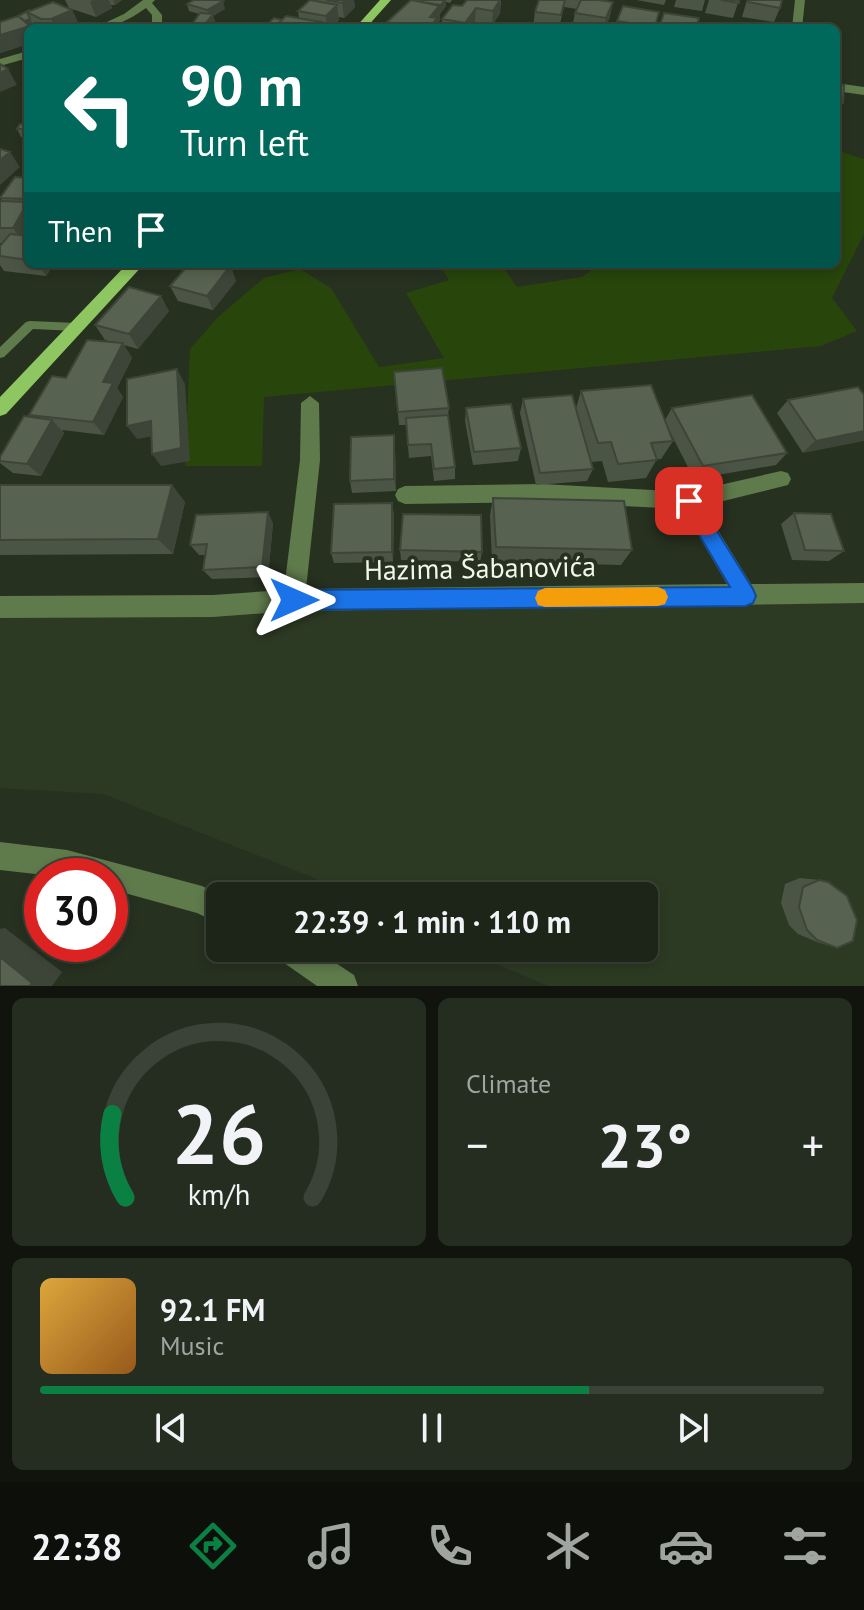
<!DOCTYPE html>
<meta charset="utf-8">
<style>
:root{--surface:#1d2518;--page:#252d21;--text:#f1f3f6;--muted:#a0a5a2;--line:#3b4237;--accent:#0b8043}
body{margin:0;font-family:"PT Sans",sans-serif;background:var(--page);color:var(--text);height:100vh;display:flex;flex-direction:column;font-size:30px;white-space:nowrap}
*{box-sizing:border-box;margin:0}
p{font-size:26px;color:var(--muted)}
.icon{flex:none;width:44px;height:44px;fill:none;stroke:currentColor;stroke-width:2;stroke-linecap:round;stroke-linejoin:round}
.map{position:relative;height:986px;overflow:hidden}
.panel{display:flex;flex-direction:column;gap:12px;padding:12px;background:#10140d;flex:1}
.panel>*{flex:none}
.hud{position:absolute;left:24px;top:24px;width:816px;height:244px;border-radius:12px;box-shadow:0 4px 12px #0003,0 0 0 2px var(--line);background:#00695c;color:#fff;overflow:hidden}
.speed{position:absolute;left:24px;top:858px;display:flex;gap:16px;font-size:40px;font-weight:700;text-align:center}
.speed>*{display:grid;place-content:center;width:104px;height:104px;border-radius:50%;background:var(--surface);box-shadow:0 4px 12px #0003,0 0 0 2px var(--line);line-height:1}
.speed .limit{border:12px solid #d22;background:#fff;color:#111}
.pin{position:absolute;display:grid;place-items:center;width:68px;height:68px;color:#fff;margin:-34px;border-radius:16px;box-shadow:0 4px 12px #0006}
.me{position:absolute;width:88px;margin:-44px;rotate:90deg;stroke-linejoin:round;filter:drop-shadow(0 0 6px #0008)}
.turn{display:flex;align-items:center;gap:28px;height:168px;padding:0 24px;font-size:36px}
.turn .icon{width:104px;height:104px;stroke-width:2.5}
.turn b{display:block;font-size:56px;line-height:68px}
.then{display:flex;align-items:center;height:76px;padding:0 24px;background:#0003;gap:16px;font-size:30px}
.big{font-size:60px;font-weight:600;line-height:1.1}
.panel .card{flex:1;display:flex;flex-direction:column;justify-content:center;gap:12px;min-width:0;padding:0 28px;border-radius:12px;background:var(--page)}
.panel .dial{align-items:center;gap:0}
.dial svg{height:208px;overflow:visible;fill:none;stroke:var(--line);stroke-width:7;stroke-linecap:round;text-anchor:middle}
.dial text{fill:var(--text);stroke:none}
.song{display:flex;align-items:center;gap:24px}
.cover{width:96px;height:96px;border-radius:12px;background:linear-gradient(135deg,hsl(40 70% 55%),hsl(30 70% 35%))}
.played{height:8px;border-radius:4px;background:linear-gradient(90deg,var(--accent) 70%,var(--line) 70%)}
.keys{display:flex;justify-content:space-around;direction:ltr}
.heat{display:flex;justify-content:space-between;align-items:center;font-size:44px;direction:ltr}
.panel .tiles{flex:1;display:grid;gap:12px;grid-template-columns:1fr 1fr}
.card:last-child{grid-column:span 2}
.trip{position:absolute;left:206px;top:882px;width:452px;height:80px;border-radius:12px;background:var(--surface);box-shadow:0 4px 12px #0003,0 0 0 2px var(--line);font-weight:600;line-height:80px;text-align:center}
.dock{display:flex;height:128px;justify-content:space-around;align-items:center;background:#0c0f0a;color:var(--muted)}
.dock .icon{width:56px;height:56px}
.dock .active{color:var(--accent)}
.dock b{font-size:36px;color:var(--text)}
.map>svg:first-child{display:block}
</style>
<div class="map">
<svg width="864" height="986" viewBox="0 0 864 986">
<rect width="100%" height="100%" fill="#273120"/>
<path fill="#2d3a23" d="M864 593V986H548L458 948H644V896H352L317 879 104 794 0 788V607Z"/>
<path fill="#28450c" d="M842 152 864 159V234L832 298 857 331 821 346 264 397 262 466H185L190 349 218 317 264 278 300 269 331 288 379 367 444 358 406 293 449 280 439 264H501L517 287 582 277 601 264H836V159Z"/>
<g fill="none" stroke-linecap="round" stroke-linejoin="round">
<path fill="#5f7a4b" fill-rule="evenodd" d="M30 321 77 323 83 327 77 331 33 329 4 357 0 358V347L26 322Z"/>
<path fill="#5f7a4b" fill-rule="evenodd" d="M143 0H155L152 3 162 15V28H152V15L146 8C129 20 114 28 94 28L124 14Z
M795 0H805L802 28H792Z
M28 51V58L0 66V59Z
M836 83 864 87V95L836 91Z
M310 396 319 403 320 460 306 589 727 584 683 509 542 502 405 504 398 501 395 495 398 489 405 486 542 484 689 492 781 471 788 473 791 479 788 485 703 506 751 584 864 583V603L294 611 213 617 0 618V596L213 595 284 590 300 460 301 403Z
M0 842 67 850 202 886 223 896H220V924L197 913 110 889V876H53L0 870Z
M272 948H313L354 975 358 986H317L277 958Z"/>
<path fill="#8ec661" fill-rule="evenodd" d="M380 0H391L366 28H355Z
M127 264H144L6 414 0 416V397Z"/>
</g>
<path fill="#4b5545" d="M65 0H122L115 5H111L112 8 96 17 69 8Z
M316 0H354L355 7 344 18 339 17V20L331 28H264V27L282 20 299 18 298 11 316 1Z
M416 0H452L450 3 446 2V6L440 14V20L437 24V28H387V22Z
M467 0H501L500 13 492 26 475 23 471 28H442V19L462 6Z
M539 0H598L610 17 605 28H572L575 13 577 9 564 7 559 28H533L535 12Z
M636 0H666L664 5Z
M676 0H705L702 11 674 7Z
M709 0H739L733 18 705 13Z
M747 0H782L780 8 774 22 742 17Z
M187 4 225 9 213 16 215 21 210 28H194L193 23 199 14 189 11Z
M30 10H72L79 25 72 28H36L34 27 28 28V44L0 53V22L17 17Z
M659 12 655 28H616L617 21Z
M836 84 843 103 836 116Z
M28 124V137H21L17 129Z
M28 178V264H54L46 276 4 271 0 265V246L3 243H0V201H2L0 197Z
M232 270 236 281 213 310 178 301 170 286Z
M169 311 138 349 124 345 132 358 117 388 123 397 104 435 62 430 64 433 41 476 13 473 0 463V457L32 417 29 415 66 378 114 342 105 340 95 325Z
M394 372 449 408 448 415 455 467V479L434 481 431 456 409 458 406 425H399Z
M581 391 665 420 672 408 787 453 776 465 694 479 667 426 673 441 661 459H657L646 478 608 482 602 461 591 462 593 469 587 481 536 485 520 413 523 399 576 408Z
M864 395 803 453 777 413 788 400Z
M466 408 521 448 518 461 473 465 465 421Z
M395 448 396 491 352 493 350 481Z
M0 485H172L185 502 173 554 0 555Z
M493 498 632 550 621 565 492 562 490 515Z
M794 513 844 551 829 561 792 560 781 524Z
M394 514 393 562 334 563 331 553Z
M273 523 268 577 212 579 203 570 205 555H199L190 545Z
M400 550 482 552 480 562 401 560Z
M800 878 819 880 837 948 817 942 798 934 789 925 781 903 785 884Z"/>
<path fill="#3d4538" d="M93 0H109L112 8 96 17 90 2Z
M113 0H122L115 5Z
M343 0H354L355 7 344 18 342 3Z
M445 0H446V6L440 14V20L437 24V28H429L430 17Z
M500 0V13L492 26 493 11Z
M223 1 225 9 213 16 215 21 210 28H207L205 24 210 17 207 10Z
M613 2 610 17 604 28 606 18Z
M337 5 339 20 331 28H327L326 16Z
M476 8 475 23 471 28H465V23Z
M72 10 79 25 72 28H55L51 19Z
M30 19 34 27 28 28V44L0 53V35Z
M8 69 17 85 0 92V73Z
M10 152 20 167 0 185V160Z
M28 204V237L24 244 13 228Z
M38 264H54L46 276Z
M220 264H237L232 270 236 281 213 310 207 296Z
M161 296 169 311 138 349 129 334Z
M123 343 132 358 117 388 123 397 104 435 93 422 103 382Z
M177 369 185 384 190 461 161 466 152 454Z
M52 420 64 433 41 476 27 464Z
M151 421 160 435 137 439 127 426Z
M864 431V441L803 453 816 441Z
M394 435 395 448 396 491 394 479Z
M172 485 185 502 173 554 158 539Z
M392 503 394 514 393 562 392 552Z
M268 512 273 523 268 577 262 567Z
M5 928 62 972 52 986H30L0 957V929Z"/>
<path fill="#576350" stroke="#3d4538" stroke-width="2" d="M194 0H219L223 1 207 10 187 4Z
M310 0 337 5 326 16 298 11Z
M326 0H345L342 3Z
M411 0 440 5 430 17 437 18 429 28H421L387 22Z
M416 0H445L440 6 416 1Z
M467 0H500L493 11 476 8 465 23 442 19 453 5 462 6Z
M539 0H565L561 15 535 12Z
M581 0H598L613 2 606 18 575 13Z
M721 0H739V3Z
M748 0H782L780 8 748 2Z
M53 2 72 10 51 19H41L27 12Z
M623 6 659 12 655 27 617 21Z
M30 10 27 12 30 19 25 21 18 16 16 17Z
M200 13 213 14 205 24 193 23Z
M664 13 699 18 696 28H659Z
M18 16 30 26 0 35V22Z
M286 16 321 22 315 28H273Z
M274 18 282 20 273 28 264 27Z
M744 23 777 28H743Z
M519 25 528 28H514Z
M0 64 8 69 0 73Z
M836 84 844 85 843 103 836 102Z
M20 124H28V129H17Z
M0 149 10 152 0 160Z
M15 177 28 178V199L0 198Z
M0 201 28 202 13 228H0Z
M10 234 28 236V260L0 256V246Z
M189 264H224L230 266 207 296 170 286Z
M129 287 161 296 129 334 95 325Z
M87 340 123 343 103 382 113 383 93 422 29 415 52 376 66 378Z
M442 368 449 408 398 412 394 372Z
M177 369 181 448 152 454 151 421 127 426V379Z
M651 385 673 441 651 443 657 460 618 464 611 442 598 443 581 391Z
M858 387 864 395V431L816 441 788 400Z
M572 395 593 469 540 473 523 399Z
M752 395 787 453 703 466 672 408Z
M511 404 521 448 474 452 466 408Z
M448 415 455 467 434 469 431 444 408 445 406 418Z
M24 416 52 420 27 464 0 461V457Z
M394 435V479L350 481 351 437Z
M0 485H172L158 539 0 540Z
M493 498 624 501 632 550 496 547Z
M392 503V552L331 553 334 504Z
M268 512 262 567 203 570 207 544 190 545 196 515Z
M794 513 831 514 844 551 805 550Z
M403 514 481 515 482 552 400 550Z
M819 880 828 882 847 896 857 920 853 941 837 948 817 940 807 930 799 907 803 887Z
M0 957 32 983 30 986H0Z"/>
<path fill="#1a73e8" stroke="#114b97" stroke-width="2" d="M689 493 695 496 753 589 756 596 753 603 746 606 294 610 287 607 284 600 287 593 294 590 730 587 679 501 682 496Z"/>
<path fill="#f59e0b" d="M658 587 665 590 668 597 665 604 658 606 545 607 538 605 535 598 538 591 545 588Z"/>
<g text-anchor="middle" stroke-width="8" stroke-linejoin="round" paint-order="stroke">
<g font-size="28" fill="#f1f7ec" stroke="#273120">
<text transform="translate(480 568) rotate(-1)" y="10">Hazima Šabanovića</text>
</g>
</g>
</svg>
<div class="speed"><div class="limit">30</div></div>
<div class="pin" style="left:689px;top:501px;background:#d93025"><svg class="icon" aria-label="arrive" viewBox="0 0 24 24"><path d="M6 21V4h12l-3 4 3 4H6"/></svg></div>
<svg class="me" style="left:294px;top:600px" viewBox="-20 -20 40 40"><path d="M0-17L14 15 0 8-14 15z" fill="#1a73e8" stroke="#fff" stroke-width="4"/></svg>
<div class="trip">22:39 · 1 min · 110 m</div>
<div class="hud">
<div class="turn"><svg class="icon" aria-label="left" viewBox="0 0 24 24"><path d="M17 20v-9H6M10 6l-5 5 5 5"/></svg><div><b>90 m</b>Turn left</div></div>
<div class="then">Then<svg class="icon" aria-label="arrive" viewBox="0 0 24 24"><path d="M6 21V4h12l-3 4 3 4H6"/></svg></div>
</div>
</div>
<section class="panel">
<div class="tiles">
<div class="card dial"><svg viewBox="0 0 100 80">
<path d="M14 69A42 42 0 1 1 86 69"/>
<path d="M14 69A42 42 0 0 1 9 37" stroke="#0b8043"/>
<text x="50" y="56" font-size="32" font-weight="700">26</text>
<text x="50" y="72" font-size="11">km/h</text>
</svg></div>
<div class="card"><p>Climate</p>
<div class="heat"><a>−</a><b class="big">23°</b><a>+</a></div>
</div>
<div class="card">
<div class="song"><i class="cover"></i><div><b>92.1 FM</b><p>Music</p></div></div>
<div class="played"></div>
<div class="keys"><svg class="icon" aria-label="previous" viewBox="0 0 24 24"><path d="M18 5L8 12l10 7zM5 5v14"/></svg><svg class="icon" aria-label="pause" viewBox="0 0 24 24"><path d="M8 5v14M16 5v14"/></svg><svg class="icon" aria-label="next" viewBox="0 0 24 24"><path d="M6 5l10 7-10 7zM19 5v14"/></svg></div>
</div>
</div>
</section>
<nav class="dock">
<b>22:38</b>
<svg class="icon active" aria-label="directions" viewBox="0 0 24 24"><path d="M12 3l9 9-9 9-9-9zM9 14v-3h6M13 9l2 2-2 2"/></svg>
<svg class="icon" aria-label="music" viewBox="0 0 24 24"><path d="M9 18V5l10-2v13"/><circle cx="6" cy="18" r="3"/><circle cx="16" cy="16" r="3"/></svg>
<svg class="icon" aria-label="phone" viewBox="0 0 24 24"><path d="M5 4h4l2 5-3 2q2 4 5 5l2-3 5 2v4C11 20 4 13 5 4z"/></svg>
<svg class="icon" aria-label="climate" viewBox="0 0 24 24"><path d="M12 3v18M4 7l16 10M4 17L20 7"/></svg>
<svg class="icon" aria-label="car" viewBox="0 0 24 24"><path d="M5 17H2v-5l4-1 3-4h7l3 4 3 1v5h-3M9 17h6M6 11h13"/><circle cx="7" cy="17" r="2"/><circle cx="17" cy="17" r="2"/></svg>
<svg class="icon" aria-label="filters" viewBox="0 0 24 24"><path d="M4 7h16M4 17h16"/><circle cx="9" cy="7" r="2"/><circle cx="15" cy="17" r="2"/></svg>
</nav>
